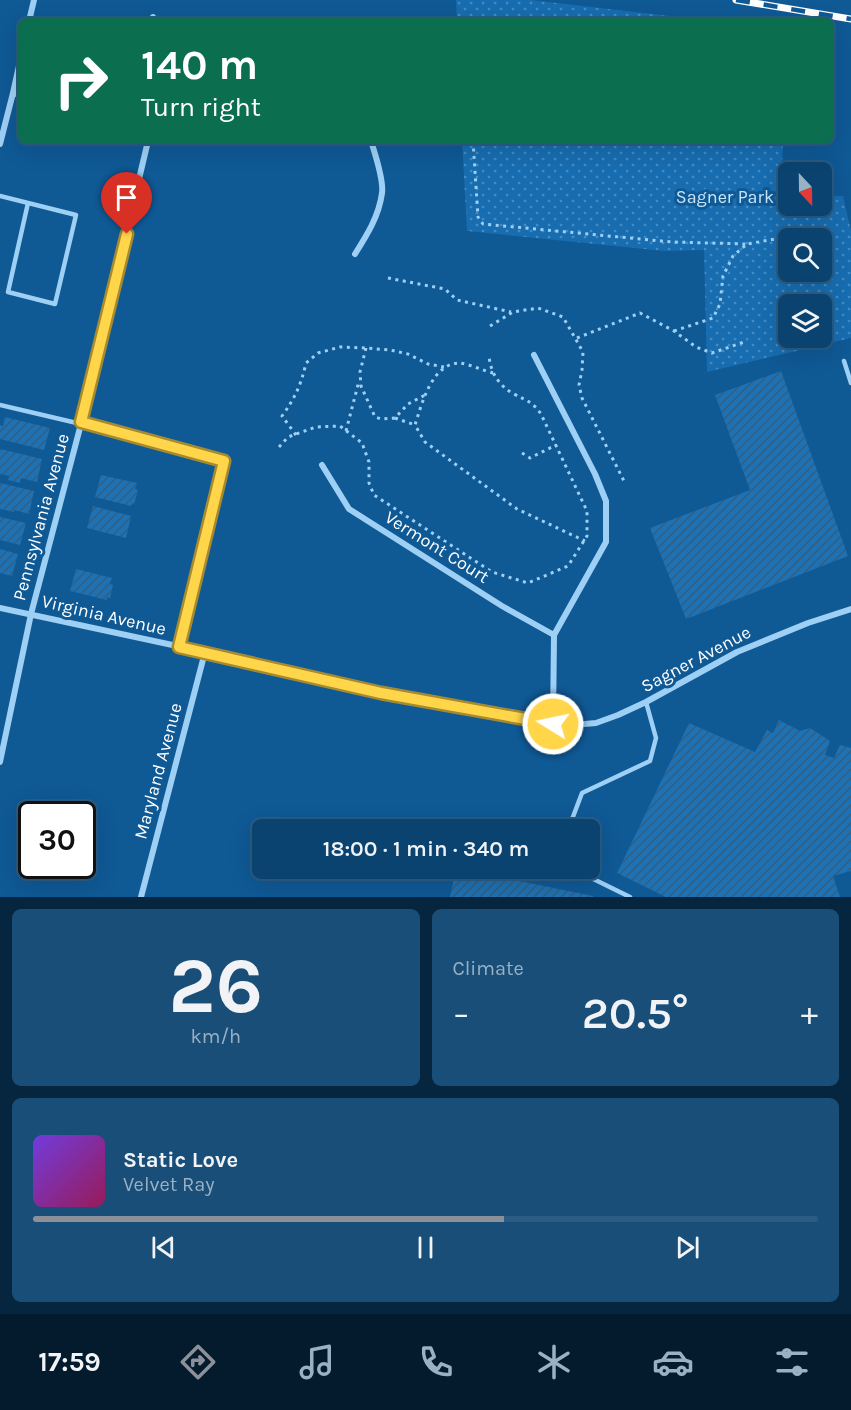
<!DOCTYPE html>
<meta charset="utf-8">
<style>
:root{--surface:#0b4370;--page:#194e78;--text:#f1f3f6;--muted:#9ab0c3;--line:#2b5c83;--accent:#8c9099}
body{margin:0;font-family:Karla,sans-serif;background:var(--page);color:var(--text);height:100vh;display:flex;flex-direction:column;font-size:22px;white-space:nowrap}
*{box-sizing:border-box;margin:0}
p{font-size:20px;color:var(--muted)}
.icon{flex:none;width:33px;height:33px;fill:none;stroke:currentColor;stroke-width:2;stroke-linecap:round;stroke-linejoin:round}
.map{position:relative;height:897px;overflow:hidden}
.drawer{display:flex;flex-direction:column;gap:12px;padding:12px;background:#06253e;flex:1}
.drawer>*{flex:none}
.top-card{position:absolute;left:18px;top:18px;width:816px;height:126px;border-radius:9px;box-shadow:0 6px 24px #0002,0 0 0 2px var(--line);background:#0b6e4f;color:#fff;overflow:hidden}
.needle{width:39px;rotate:158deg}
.fabs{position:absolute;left:778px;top:162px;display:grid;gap:12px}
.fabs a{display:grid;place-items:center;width:54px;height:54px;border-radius:9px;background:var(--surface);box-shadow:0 6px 24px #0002,0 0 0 2px var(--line);font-size:30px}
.speed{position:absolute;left:18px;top:801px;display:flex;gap:12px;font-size:30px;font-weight:700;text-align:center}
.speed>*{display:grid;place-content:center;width:78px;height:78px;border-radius:50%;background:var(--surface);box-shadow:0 6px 24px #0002,0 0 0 2px var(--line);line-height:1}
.speed .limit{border:3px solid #111;border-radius:9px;background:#fff;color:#111}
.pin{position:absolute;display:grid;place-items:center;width:51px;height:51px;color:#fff;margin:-62px -26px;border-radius:50% 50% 50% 0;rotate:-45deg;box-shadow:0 0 6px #0007}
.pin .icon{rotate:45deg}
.me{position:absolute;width:66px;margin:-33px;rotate:280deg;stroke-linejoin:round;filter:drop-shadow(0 0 4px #0008)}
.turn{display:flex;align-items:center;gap:21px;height:126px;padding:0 24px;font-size:27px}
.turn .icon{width:78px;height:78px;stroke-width:2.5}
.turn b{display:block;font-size:42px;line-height:51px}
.big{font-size:45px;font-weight:600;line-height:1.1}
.drawer .tile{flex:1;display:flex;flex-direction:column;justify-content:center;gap:9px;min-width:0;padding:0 21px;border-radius:9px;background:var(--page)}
.drawer .dial{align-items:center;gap:0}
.dial b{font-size:78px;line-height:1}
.song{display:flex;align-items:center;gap:18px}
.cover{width:72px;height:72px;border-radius:9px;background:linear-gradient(135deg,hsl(260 70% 55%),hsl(330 70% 35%))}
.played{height:6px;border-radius:3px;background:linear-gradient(90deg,var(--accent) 60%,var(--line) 60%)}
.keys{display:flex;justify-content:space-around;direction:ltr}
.heat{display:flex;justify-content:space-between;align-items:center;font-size:33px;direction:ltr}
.drawer .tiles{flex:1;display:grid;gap:12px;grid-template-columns:1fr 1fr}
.tile:last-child{grid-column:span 2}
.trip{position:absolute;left:252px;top:819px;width:348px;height:60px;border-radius:9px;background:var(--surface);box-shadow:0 6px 24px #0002,0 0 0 2px var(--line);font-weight:600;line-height:60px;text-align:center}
.menu{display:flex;height:96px;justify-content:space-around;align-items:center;background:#041b2d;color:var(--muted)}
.menu .icon{width:42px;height:42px}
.menu .current{color:var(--accent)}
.menu b{font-size:27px;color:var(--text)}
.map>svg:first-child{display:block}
</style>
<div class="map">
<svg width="851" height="897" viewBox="0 0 851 897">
<defs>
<pattern id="park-dots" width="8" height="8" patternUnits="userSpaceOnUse" patternTransform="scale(1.5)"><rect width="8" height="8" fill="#176db0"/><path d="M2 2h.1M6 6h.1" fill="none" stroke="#458ac0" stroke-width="1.8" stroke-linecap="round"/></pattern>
<pattern id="building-hatch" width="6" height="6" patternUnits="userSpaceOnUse" patternTransform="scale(1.5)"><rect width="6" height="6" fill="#1d72b5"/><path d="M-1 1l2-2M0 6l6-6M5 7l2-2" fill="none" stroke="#375d7b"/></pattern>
</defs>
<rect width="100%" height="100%" fill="#0f5995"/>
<path fill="url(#park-dots)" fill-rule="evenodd" d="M456 0H531L712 21H457Z
M462 141H783L781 196H789V206H822V196H843L851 231V338L707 372 704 250 664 251 467 231ZM789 238H822V272H789ZM789 304H822V338H789Z"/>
<path fill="url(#building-hatch)" d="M781 371 848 556 686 619 650 528 750 490 715 395Z
M5 417 50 428 44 450 0 439V425L3 426Z
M0 449 42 459 37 482 21 478 20 483 8 480 9 476 0 474Z
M101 475 137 483 135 489 138 490 134 504 132 503 131 506 95 497Z
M0 483 34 491 29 514 14 510V512L0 509Z
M93 506 131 516 126 538 87 528Z
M0 517 26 523 20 545 0 540Z
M0 549 18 554 12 576 0 573Z
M76 569 112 578 110 584 113 585 110 598 107 597V600L70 591Z
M779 720 800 731 810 728 830 741 825 755 834 758 840 745 851 748V871L833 876 840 897H666L617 873 689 723 755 752 767 730 773 733Z
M456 868 593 896V897H450Z"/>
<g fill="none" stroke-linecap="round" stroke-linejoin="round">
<path stroke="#9ecff4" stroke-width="3" stroke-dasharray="3 4.5" stroke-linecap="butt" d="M473 141 478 217 483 224 672 242 747 244
M388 278 445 289 457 300 511 312
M490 326 513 312 538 308 563 317 583 352 582 370 579 385 582 398 624 481
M674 331 713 318 720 304 723 276 733 256 747 244 781 238
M577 338 640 313 674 331 696 347 712 353 747 341
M366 348 360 372 361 386 375 417 381 419 395 418 408 404 425 395
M493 373C484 371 469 364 460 363 432 363 422 403 415 425L425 442 517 509 585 541
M395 418 415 425
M346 431 359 381
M296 435 282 416C295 398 301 385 306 363L318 353 340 347 366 348 390 350 408 354 428 364 444 367
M279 447 288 437 316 427 340 426 362 443 369 462V483L374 495 492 572 528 583 568 566 587 536V511L541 414C533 402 527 401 514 394 499 386 490 372 489 355
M522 453 530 458 556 445"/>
<path stroke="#9ecff4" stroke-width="4.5" d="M0 196 76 215 55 304 8 292 28 203
M844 361 851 383
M0 405 81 424
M81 421 224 461 179 647
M568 830 582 793 650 761 656 738 646 702
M571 868 630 897"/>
<path stroke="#9ecff4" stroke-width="6" d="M153 17 154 21
M29 21 34 0
M21 57 13 93 21 95
M0 144 13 93
M355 254C367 235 379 216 382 193 384 180 375 154 371 141
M534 355 595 474 606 501V542L554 635 553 724
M322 465 349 509 502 606 554 635
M0 608 205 652 381 693 553 724 573 725 596 723 618 715 646 702 737 652 808 623 851 609
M0 762 31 614 81 424 148 141
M141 897 205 652"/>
<g stroke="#fff" stroke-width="7">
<path id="rail" d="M736 0 851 19"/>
</g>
<use href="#rail" stroke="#0f5995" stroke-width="4.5" stroke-dasharray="14" stroke-linecap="butt"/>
</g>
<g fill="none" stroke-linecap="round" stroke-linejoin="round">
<g stroke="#a68a30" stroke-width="15">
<path id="route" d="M127 234 81 422 224 461 179 647 381 693 553 724"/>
</g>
<use href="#route" stroke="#ffd54a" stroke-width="10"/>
</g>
<g text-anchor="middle" stroke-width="6" stroke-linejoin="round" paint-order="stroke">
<g font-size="18" fill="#c6e6fe" stroke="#0f5995">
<text x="725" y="203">Sagner Park</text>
</g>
<g font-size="18" fill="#fff" stroke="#0f5995">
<text transform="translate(41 517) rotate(-75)" y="6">Pennsylvania Avenue</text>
<text transform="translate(437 547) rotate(32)" y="6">Vermont Court</text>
<text transform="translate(104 615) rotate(13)" y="6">Virginia Avenue</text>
<text transform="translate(696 659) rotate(-28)" y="6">Sagner Avenue</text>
<text transform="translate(158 771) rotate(-75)" y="6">Maryland Avenue</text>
</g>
</g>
</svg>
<div class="fabs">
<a><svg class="needle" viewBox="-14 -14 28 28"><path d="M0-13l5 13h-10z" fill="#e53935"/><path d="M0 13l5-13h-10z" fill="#9ab0c3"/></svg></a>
<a><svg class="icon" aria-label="search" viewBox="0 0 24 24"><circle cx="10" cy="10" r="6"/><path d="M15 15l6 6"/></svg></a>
<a><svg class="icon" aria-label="layers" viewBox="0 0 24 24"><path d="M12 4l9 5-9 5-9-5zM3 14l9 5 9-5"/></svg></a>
</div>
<div class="speed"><div class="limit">30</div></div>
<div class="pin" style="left:127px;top:234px;background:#d93025"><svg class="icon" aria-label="arrive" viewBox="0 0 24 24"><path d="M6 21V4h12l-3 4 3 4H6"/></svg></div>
<svg class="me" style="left:553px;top:724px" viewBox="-20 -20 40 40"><circle r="17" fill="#ffd54a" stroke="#fff" stroke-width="3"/><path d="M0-11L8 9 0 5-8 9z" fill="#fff"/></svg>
<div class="trip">18:00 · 1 min · 340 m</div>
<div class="top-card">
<div class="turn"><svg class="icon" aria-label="right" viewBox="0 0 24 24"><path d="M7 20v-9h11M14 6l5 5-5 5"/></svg><div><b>140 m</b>Turn right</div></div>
</div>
</div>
<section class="drawer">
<div class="tiles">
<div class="tile dial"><b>26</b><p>km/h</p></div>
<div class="tile"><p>Climate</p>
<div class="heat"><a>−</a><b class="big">20.5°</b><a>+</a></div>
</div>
<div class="tile">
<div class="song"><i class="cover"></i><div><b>Static Love</b><p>Velvet Ray</p></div></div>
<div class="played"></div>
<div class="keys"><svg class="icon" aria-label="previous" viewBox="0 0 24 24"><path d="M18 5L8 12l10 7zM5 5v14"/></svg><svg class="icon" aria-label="pause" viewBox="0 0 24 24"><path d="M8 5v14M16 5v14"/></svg><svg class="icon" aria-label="next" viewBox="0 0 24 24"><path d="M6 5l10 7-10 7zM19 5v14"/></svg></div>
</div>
</div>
</section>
<nav class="menu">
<b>17:59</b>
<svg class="icon current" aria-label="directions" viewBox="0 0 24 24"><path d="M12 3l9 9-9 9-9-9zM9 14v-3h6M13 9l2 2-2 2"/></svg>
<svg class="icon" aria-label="music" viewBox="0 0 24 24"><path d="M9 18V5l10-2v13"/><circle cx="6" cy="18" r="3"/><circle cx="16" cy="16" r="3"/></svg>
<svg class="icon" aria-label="phone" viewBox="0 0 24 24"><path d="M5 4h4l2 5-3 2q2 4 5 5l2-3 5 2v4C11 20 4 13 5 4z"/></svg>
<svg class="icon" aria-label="climate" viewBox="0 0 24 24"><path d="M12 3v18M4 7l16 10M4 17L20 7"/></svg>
<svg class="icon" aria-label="car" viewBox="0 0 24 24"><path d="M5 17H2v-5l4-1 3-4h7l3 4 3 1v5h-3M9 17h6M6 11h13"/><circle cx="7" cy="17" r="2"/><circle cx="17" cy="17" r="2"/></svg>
<svg class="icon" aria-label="filters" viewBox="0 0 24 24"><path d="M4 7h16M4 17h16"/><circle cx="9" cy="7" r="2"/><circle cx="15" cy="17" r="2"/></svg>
</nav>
